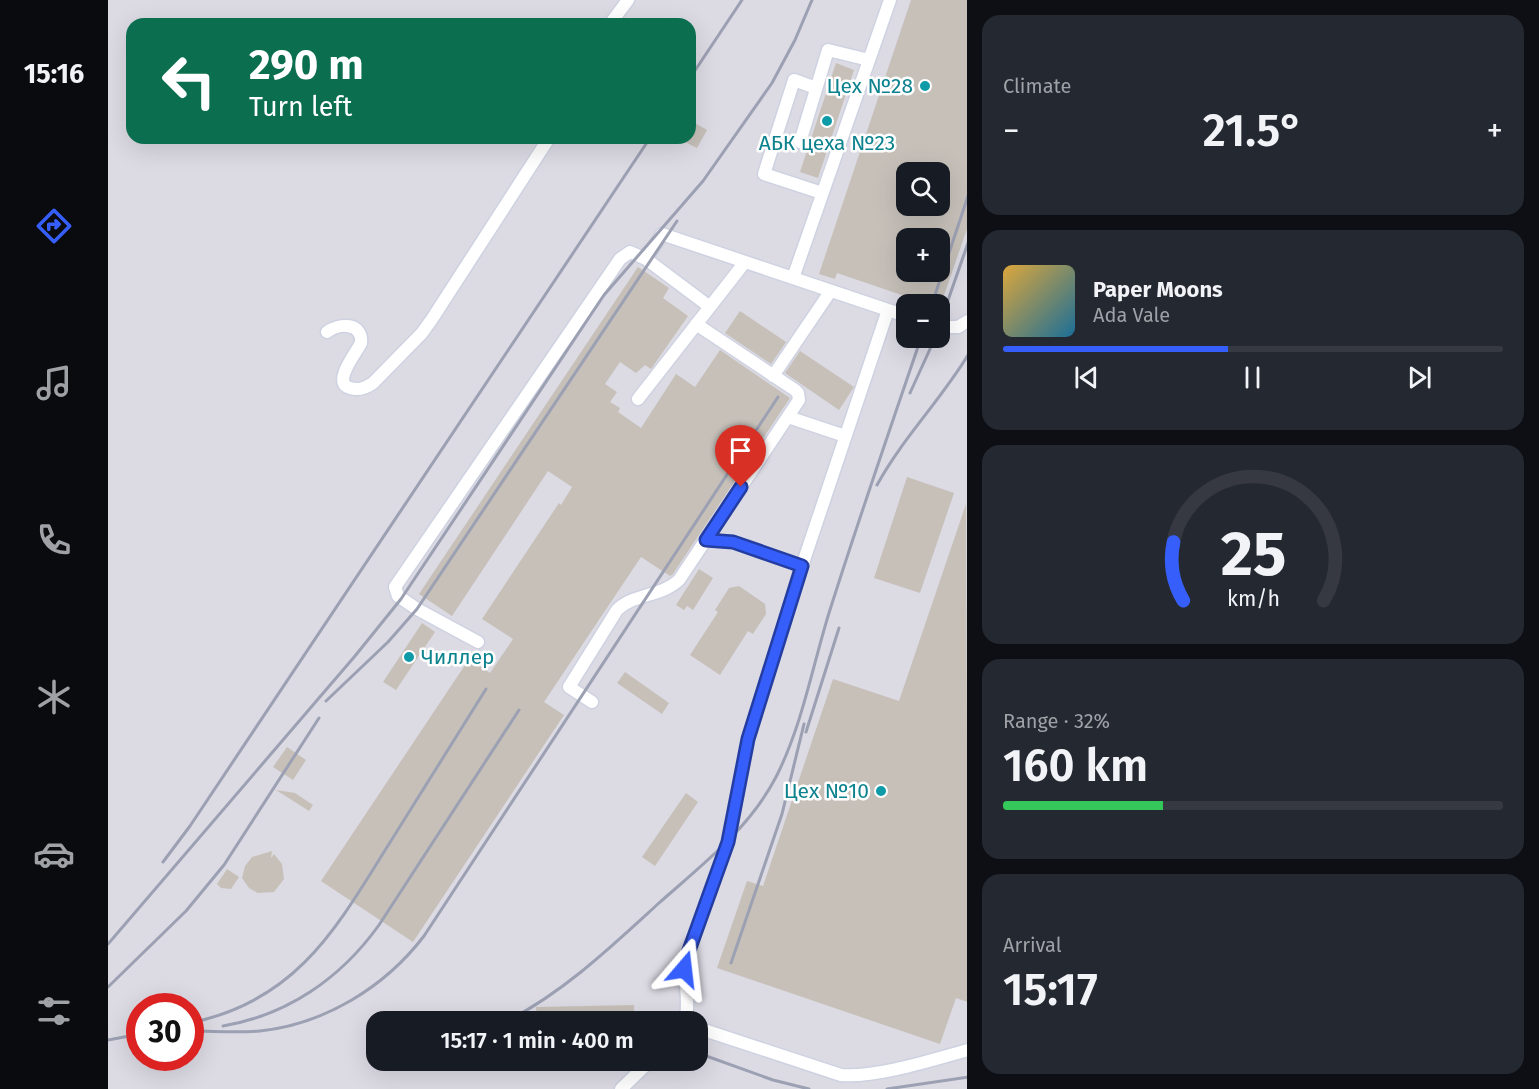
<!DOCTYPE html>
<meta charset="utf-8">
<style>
:root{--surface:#171b24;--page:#242831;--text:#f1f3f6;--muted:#9ea1a6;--line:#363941;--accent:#365efa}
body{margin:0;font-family:"Fira Sans",sans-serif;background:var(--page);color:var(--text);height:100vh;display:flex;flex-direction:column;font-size:22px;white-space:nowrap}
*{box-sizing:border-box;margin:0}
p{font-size:20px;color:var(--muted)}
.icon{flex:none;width:33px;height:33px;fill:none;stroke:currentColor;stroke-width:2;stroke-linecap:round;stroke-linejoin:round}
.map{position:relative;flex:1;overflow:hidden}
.drawer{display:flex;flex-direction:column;gap:15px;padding:15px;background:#0d0f14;width:572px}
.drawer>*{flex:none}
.hud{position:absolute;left:18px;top:18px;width:570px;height:126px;border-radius:18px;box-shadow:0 6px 24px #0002;background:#0b6e4f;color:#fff;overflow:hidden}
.buttons{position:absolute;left:788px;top:162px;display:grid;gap:12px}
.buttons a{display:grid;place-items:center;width:54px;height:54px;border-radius:12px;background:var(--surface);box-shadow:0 6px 24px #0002;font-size:30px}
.speed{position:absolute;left:18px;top:993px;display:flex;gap:12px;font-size:30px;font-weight:700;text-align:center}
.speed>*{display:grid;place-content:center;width:78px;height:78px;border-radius:50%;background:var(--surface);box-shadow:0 6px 24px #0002;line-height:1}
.speed .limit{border:9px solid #d22;background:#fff;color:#111}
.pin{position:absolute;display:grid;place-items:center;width:51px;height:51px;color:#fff;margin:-62px -26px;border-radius:50% 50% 50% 0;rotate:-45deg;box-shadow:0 0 6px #0007}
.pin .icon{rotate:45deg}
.me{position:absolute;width:66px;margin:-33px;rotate:17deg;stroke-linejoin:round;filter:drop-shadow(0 0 4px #0008)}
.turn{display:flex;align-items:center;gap:21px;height:126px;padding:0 24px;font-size:27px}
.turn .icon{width:78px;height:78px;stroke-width:2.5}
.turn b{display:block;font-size:42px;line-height:51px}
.big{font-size:45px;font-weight:600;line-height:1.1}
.drawer .widget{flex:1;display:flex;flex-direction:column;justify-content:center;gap:9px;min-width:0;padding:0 21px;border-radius:18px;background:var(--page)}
.drawer .dial{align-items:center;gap:0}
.dial svg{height:156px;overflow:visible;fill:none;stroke:var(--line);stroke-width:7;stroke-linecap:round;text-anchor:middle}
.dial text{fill:var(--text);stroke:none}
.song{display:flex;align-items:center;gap:18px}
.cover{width:72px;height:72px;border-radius:9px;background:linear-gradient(135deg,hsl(40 70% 55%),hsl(200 70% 35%))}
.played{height:6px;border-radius:3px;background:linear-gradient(90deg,var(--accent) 45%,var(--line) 45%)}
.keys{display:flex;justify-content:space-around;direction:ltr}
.heat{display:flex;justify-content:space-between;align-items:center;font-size:33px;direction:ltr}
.charge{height:9px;border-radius:4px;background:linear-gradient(90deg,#34c759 32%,var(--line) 0)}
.trip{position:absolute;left:258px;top:1011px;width:342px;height:60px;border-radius:18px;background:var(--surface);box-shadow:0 6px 24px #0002;font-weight:600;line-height:60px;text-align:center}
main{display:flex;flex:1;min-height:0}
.dock{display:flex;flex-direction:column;width:108px;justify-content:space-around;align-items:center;background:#090b0e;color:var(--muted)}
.dock .icon{width:42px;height:42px}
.dock .active{color:var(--accent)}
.dock b{font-size:27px;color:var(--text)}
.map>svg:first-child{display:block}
</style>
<main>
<nav class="dock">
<b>15:16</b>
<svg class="icon active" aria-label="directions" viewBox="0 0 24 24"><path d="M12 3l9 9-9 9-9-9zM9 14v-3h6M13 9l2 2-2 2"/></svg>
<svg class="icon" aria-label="music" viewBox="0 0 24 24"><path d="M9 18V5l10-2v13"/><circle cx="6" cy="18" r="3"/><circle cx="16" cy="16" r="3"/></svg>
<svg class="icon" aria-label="phone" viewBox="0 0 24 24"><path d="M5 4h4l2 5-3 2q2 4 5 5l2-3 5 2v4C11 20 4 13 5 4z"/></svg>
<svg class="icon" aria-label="climate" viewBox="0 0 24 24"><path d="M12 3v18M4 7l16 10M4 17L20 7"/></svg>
<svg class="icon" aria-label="car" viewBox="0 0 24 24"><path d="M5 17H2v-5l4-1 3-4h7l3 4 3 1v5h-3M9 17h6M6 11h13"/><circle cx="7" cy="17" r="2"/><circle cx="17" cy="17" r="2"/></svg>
<svg class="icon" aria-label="filters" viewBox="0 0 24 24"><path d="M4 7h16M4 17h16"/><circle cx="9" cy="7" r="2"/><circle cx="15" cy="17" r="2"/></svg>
</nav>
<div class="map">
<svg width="860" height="1089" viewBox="0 0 860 1089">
<rect width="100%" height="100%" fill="#ebe3d9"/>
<path fill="#dcdae3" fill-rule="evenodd" d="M0 0H859V1089H0ZM24 24H582V138H24ZM798 172H831V206H798ZM798 238H831V272H798ZM798 304H831V338H798ZM32 1006H82V1058H32ZM268 1022H590V1060H268Z"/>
<path fill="#c6c0b9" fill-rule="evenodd" d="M803 0H860V226L833 304H820L729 273 727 279 711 274ZM798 172H831V206H798ZM798 238H831V272H798Z
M728 63 746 70 710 178 692 172Z
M585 122 599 130 589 148 569 138H582V129Z
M530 267 561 288 555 298 580 316 543 369 537 365 528 373 512 362 497 384 509 392 502 402 512 408 510 412 533 428 568 374 587 387 612 350 682 398 565 574 562 576 533 557 436 702 456 715 305 942 213 881 361 659 382 673 405 639 374 619 451 503 453 505 464 487 440 471 344 616 311 594Z
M632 311 678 342 663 364 617 333Z
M692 351 746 387 731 410 677 373Z
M799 477 846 493 812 593 766 578Z
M858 504 860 1002 848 998 832 1044 609 968 639 881 655 886 725 679 791 701Z
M591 569 605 578 585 610 579 606 576 610 568 605Z
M631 586 657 604 658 614 645 634 640 631 612 675 582 655 610 612 607 610 621 588Z
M314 623 327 632 288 690 275 682Z
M517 672 561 703 554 714 509 683Z
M179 747 198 760 185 780 165 767Z
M168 790 187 793 205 805 201 811Z
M578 793 590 802 547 866 534 857Z
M164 851 163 858 166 854 174 864 176 879 166 892 150 893 141 888 134 878 137 866 144 857Z
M119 869 131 877 123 889 113 888 109 884Z
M526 1005V1022H429L428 1007Z"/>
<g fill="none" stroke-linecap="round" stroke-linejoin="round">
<g stroke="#ced2e1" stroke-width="15">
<path id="minor" d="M502 24 520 0
M708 88 686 80 656 174 714 193
M692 142 720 50 761 60
M538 259 554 234 798 316
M685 278 782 0
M831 327H850L860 321
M219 332C231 323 255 322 253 343 249 352 223 383 242 388 251 391 258 388 265 383L314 333 324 319 441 138
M665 376 722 292
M530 399 637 262
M680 417 737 436
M598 540 625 542 694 566
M370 642 309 609 290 596 287 587 512 259 522 252 538 259 602 307
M484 702 461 687 509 610C526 593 553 597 571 580L691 400 690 393 687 390 588 324
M577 1022C583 1000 574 979 579 956L620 841 640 739 694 566 780 310
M590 1028 733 1075C768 1078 824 1060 860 1050
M513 1089 543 1060"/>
</g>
<use href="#minor" stroke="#fff" stroke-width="12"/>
<path stroke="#9ca0b3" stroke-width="3" d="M582 78 634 0
M824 304 860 196
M831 326 860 243
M802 393 827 338
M769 485C794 439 832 401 860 355
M218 701 280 642 309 609 569 221
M698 732 731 628
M55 862 82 826 542 138
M0 944 247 656 293 599 496 295 595 181 664 83 687 40 704 0
M623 963 674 814 696 724
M0 987 78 911 116 865 211 718
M397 1022C455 993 504 946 551 903 594 865 641 829 668 777 694 726 704 668 721 613 750 521 782 429 813 338
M82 1023C193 1000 231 923 286 836 317 787 347 738 378 689
M115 1026C180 1015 233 978 271 925L411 710
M82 1031C106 1031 129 1033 152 1031 217 1024 277 987 316 936L670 397
M0 1040 32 1034
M590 1053 665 1080 701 1089
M779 1089 860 1077"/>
</g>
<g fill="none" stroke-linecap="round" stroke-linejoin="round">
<g stroke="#233da2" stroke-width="15">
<path id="route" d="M576 969 579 956 620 842 640 739 694 566 625 542 598 540 633 487"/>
</g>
<use href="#route" stroke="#365efa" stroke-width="10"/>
</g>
<g fill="#0f9aa8" stroke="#fff" stroke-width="2">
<circle cx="817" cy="86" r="6"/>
<circle cx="719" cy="121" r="6"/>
<circle cx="301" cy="657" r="6"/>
<circle cx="773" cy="791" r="6"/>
</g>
<g text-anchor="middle" stroke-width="5" stroke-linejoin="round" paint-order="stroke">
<g font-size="21" fill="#0d838f" stroke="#fff" text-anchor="end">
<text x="805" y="93">Цех №28</text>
<text x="719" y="150" text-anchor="middle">АБК цеха №23</text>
<text x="313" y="664" text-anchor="start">Чиллер</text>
<text x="761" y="798">Цех №10</text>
</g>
</g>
</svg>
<div class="buttons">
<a><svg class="icon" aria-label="search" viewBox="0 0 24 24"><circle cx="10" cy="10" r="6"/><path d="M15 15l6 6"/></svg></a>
<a>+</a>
<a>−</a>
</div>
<div class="speed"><div class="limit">30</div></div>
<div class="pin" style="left:633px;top:487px;background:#d93025"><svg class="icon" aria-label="arrive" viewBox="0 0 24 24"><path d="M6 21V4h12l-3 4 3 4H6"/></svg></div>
<svg class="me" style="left:576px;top:969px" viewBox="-20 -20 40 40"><path d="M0-17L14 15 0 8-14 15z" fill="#365efa" stroke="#fff" stroke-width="4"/></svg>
<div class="trip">15:17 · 1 min · 400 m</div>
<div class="hud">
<div class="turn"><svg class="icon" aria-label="left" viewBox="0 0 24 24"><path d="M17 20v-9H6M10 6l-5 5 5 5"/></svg><div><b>290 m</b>Turn left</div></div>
</div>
</div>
<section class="drawer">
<div class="widget"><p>Climate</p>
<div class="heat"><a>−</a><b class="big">21.5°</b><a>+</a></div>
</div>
<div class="widget">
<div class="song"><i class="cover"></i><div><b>Paper Moons</b><p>Ada Vale</p></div></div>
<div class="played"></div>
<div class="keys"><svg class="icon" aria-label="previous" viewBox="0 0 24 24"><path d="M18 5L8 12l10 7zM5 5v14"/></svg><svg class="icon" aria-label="pause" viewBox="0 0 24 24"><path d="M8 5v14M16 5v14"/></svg><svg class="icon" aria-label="next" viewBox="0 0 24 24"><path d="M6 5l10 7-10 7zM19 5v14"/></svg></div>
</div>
<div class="widget dial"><svg viewBox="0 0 100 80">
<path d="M14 69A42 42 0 1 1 86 69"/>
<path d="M14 69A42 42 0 0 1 9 39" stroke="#365efa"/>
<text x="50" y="56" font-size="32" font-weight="700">25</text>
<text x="50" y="72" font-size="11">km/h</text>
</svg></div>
<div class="widget"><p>Range · 32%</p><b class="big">160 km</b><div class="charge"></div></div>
<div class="widget"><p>Arrival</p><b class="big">15:17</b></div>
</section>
</main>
